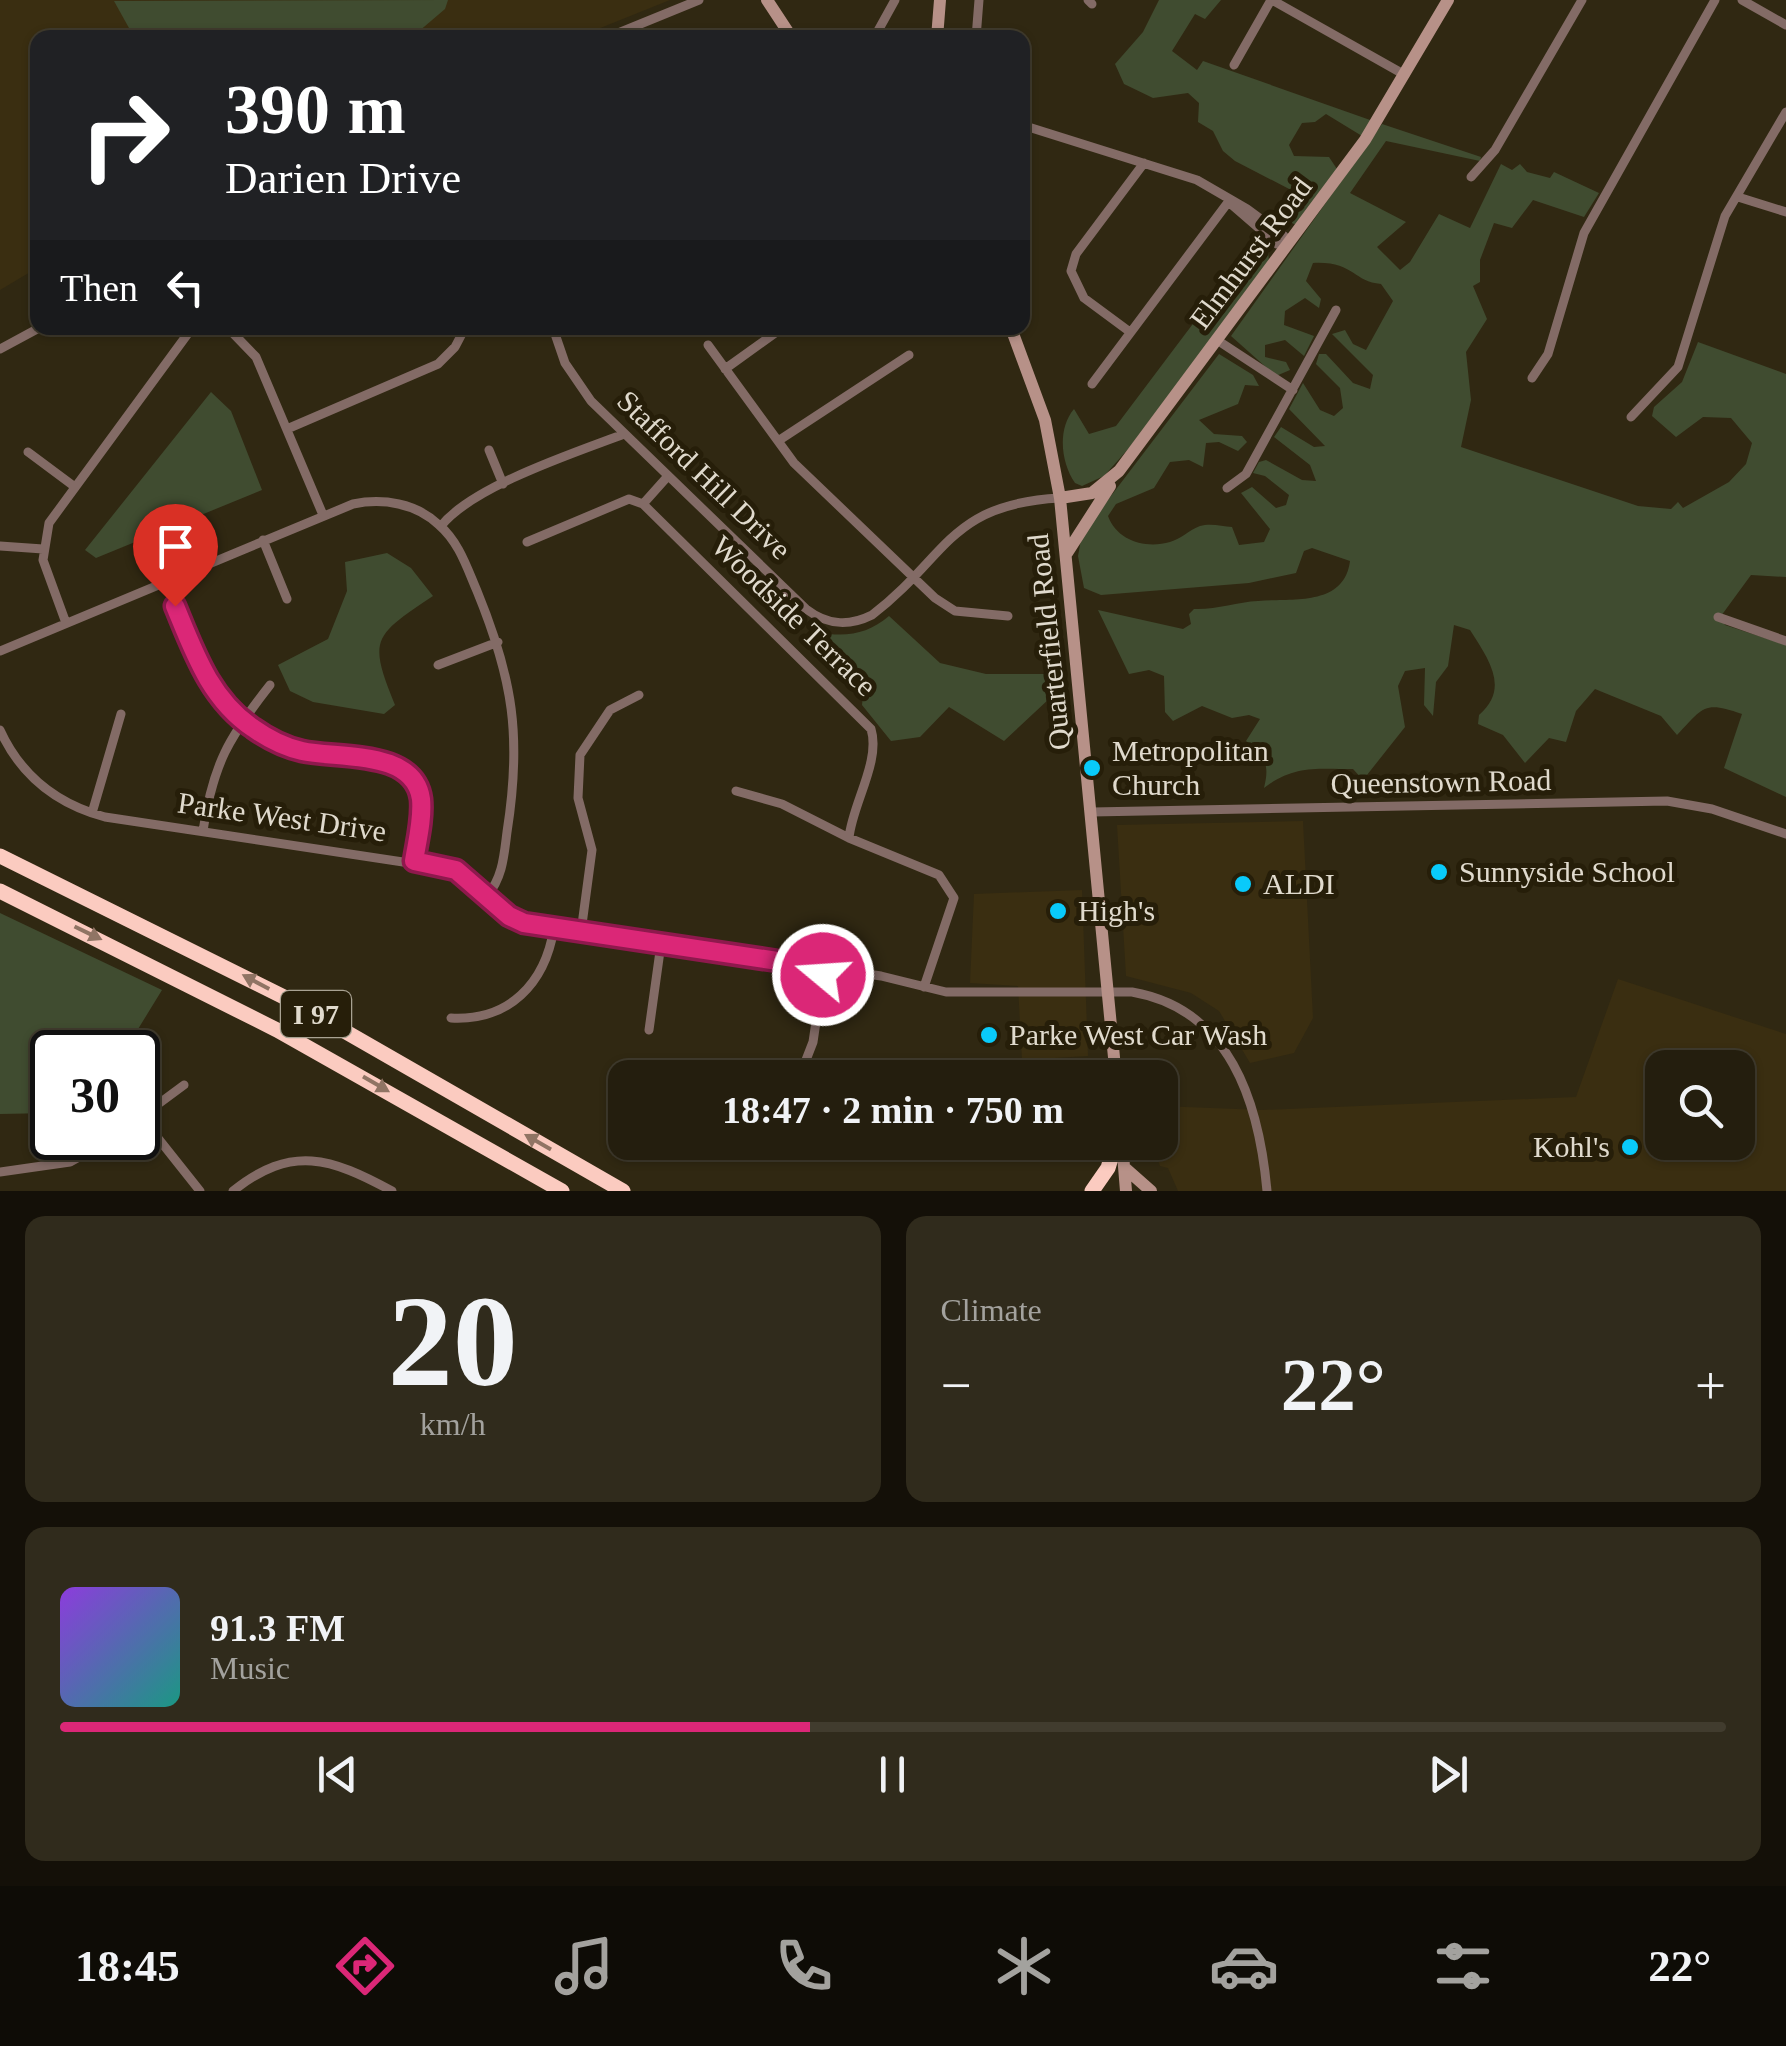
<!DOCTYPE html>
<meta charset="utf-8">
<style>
:root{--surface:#241e0e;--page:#302b1c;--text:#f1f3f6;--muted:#a3a29e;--line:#413c2e;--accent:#db2777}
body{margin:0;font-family:"Times New Roman",serif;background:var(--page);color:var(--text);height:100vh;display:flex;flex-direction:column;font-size:38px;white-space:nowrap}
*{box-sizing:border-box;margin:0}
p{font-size:32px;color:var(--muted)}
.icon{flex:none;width:55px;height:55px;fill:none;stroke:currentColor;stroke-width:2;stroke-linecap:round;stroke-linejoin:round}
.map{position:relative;height:1191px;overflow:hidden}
.drawer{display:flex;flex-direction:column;gap:25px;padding:25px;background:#141008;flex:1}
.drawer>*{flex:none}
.hud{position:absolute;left:30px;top:30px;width:1000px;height:305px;border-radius:20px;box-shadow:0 2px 8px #0004,0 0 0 2px var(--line);background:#202124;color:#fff;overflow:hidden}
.controls{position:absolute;left:1645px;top:1050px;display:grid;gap:20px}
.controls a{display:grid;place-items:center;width:110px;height:110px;border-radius:20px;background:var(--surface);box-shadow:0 2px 8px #0004,0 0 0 2px var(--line);font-size:50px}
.speed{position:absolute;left:30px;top:1030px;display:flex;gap:20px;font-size:50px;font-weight:700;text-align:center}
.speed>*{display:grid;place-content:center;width:130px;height:130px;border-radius:50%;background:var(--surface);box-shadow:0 2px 8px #0004,0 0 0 2px var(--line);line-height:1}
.speed .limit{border:5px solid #111;border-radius:15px;background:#fff;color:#111}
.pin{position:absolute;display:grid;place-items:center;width:85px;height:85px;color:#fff;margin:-102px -42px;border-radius:50% 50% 50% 0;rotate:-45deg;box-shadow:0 0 10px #0007}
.pin .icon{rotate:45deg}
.me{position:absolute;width:110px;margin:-55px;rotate:288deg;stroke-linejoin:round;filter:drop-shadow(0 0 8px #0008)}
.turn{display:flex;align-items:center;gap:35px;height:210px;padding:0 30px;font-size:45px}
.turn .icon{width:130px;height:130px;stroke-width:2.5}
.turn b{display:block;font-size:70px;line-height:85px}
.then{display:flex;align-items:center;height:95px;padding:0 30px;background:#0003;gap:20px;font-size:38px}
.big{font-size:75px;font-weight:800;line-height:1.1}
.drawer .card{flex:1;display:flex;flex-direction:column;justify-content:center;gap:15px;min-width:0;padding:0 35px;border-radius:20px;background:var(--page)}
.drawer .dial{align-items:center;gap:0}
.dial b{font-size:130px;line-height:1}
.song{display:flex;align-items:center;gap:30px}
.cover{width:120px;height:120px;border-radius:15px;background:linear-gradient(135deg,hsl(270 70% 55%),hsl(170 70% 35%))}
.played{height:10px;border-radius:5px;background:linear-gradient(90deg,var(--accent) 45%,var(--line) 45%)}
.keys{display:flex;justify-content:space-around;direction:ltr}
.heat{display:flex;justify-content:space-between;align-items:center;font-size:55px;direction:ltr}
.drawer .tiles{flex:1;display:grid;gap:25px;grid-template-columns:1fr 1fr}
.card:last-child{grid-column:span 2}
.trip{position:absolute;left:608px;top:1060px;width:570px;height:100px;border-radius:20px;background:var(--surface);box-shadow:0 2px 8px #0004,0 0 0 2px var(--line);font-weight:800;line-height:100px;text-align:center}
.dock{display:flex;height:160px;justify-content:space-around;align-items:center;background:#0e0c06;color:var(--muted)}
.dock .icon{width:70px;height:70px}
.dock .active{color:var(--accent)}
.dock b{font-size:45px;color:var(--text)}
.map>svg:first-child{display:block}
</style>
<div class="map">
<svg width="1786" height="1191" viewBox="0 0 1786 1191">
<rect width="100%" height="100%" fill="#302812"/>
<path fill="#3a2e11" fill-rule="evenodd" d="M0 0H670L578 37 38 38 37 268 0 290Z
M1303 821 1313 1018 1294 1053 1250 1063 1219 1011 1191 993 1126 976 1117 825Z
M1082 890 1088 1056 1022 1060 1018 986 970 983 974 894Z
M1618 979 1786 1034V1191H1178L1168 1168 1160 1166 1152 1143 1160 1142V1106L1262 1110 1576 1097ZM1662 1068H1738V1142H1662Z"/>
<path fill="#404c30" d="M448 0 445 9 411 38 134 37 114 1Z
M1159 0H1221L1205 19 1195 14 1172 51 1197 70 1203 61 1373 121 1362 136 1326 114 1315 122 1302 123 1289 145 1294 156 1329 157 1337 169 1296 225 1286 220 1284 213 1293 191 1235 161 1223 151 1213 131 1198 122 1199 103 1188 93 1153 98 1124 84 1115 64 1143 32Z
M1382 124 1481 157 1480 161 1386 141 1350 193 1406 222 1377 247 1400 270 1410 262 1439 214 1470 228 1501 164 1512 170 1520 164 1527 172 1550 178 1554 172 1599 193 1584 217 1533 200 1512 228 1494 223 1480 260V282L1473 286 1487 319 1466 352 1471 400 1461 447 1638 506 1671 509 1678 502 1683 508 1729 482 1746 464 1752 443 1731 418 1703 417 1676 437 1652 416 1654 407 1682 382 1698 342 1786 374V577L1751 575 1721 616 1725 625 1786 645V797L1724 768 1742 714C1703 700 1703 708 1677 735L1661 716 1595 689 1576 711 1566 742 1549 738 1525 763 1503 735 1478 724 1479 715C1510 688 1489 660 1470 630L1454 625 1448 666 1436 682 1433 716 1424 705 1425 668 1405 671 1398 686 1405 727 1363 780 1353 769C1316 769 1294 765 1264 788 1270 764 1265 757 1246 741L1260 719 1249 715 1232 718 1202 706 1173 721 1165 712 1164 676 1149 670 1129 674 1098 610 1183 629 1191 624 1189 614 1194 609C1215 610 1237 602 1258 601 1292 598 1344 607 1350 561L1312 548 1304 551 1296 573 1249 583 1101 595 1084 588 1078 556 1082 534 1219 354 1253 375 1259 386 1245 385 1238 404 1199 420 1214 434 1242 436 1247 442 1238 451 1219 442 1206 443 1203 467 1189 460 1170 462 1154 488 1116 504 1108 516C1117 541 1146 549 1170 542 1181 539 1189 530 1200 526 1210 523 1222 526 1232 527L1239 545 1264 542 1270 529 1241 493 1252 487 1276 508 1286 505 1289 495 1265 476 1253 473 1259 462 1266 460 1302 480 1316 481 1310 465 1274 437 1281 427 1314 447 1325 446 1289 409 1303 383 1320 410 1334 416 1343 408 1340 388 1316 364 1319 354H1326L1353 383 1370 389 1373 375 1332 334 1345 330 1353 344 1366 350 1393 301 1381 284C1353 282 1354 261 1313 263L1306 281 1321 299 1319 308 1305 298 1285 311 1284 325 1314 336 1304 356 1285 340 1265 345V357L1286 362 1290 370 1276 376 1231 336Z
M1256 240 1268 249 1269 263 1129 448 1104 476 1082 486 1075 483C1061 463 1057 429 1074 409L1089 434 1116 426Z
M211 392 231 411 262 490 96 558 85 550Z
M387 553 411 568 433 596C373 636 368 639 395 705L384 714 313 702 290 691 278 665 328 639 347 591 345 562Z
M889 616 940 663 986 674H1048L1049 699 1004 741 949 707 920 737 891 741 862 705 864 686 818 632C845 638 868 634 889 616Z
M0 913 162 990 124 1052H52V1113L0 1114Z"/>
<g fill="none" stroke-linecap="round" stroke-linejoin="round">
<path stroke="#836b66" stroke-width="9" d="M1088 0 1092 4
M1272 0 1405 75
M1742 0 1786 25
M606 38 699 0
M874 38 895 0
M976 38 979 0
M1234 65 1271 0
M1022 125 1197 180 1247 209 1284 236 1287 245
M1471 177 1495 150 1582 0
M1738 197 1786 212
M1231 204 1277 244 1287 245
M228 328 256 357 323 515
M553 328 565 363 591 401 806 609C827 625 848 627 872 615 948 557 948 504 1060 498
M1130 332 1084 298 1071 271 1076 254 1144 163
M1217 340 1293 390
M708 345 794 463 935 598 955 611 1008 616
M0 349 39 328
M725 369 782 328
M1532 378 1548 354 1584 233 1715 0
M1092 384 1229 201
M1631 417 1678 367 1725 216 1786 112
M287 429 438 364 455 347 465 328
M778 441 909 355
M489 450 503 484
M28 452 75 487
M1227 488 1246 474 1336 310
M643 504 871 729C881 761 852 805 849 838L939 875 954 898 924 987
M441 526C473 486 574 453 624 434
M263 540 287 599
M527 542 629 499 643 504 668 476
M0 546 43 549
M165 581 205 676 242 720 288 746 389 764 409 775 421 800 414 861
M1718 617 1786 641
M66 623 43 560 49 523 192 328
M0 651 353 504C383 498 416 503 439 525 459 542 467 568 477 591 513 679 522 737 507 832 504 855 503 877 487 896
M438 665 498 642
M0 730C21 776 57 804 105 817L456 870 509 916 524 923 881 976 946 992H1132C1230 1009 1259 1102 1267 1191
M736 791 782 804 849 838
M1092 812 1667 801 1712 809 1786 834
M92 813 121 714
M203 831C213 764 229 737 270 685
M581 932 592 850 578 798 580 755 610 710 639 695
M451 1018C509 1021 545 984 554 928
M649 1030 661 944
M799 1078 813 1042 824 968
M138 1113 200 1191
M138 1119 184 1085
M0 1172 70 1162 113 1138
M233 1191C292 1144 331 1158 392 1191"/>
<path stroke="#b79188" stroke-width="12" d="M767 0 792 38
M937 38 940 0
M1011 328 1045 420 1060 498 1116 1078
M1060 498 1092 493 1119 471 1365 140 1448 0
M1067 553 1110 486
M1122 1142 1126 1191
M1125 1168 1151 1191"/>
<path stroke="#fbcbc0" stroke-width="15" d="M0 856 292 1001 623 1191
M0 891 277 1030 562 1191
M1092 1191 1108 1168 1116 1142"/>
</g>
<defs><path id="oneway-solid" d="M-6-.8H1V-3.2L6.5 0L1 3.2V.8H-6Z" transform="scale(2.5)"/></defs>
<g fill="#907464">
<use href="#oneway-solid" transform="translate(88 933) rotate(26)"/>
<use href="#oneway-solid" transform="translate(256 982) rotate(-152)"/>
<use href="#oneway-solid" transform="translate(376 1084) rotate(30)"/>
<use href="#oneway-solid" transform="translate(538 1142) rotate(-150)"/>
</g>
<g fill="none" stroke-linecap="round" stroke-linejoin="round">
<g stroke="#8e194d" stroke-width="25">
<path id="route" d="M175 606C194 652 210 699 253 728 267 738 284 747 302 751 338 759 414 749 421 799 423 819 417 842 414 861L456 870 509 916 524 923 824 968 823 975"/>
</g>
<use href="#route" stroke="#db2777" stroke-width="18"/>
</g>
<g fill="#09cafa" stroke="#261e09" stroke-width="4">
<circle cx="1092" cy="768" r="10"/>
<circle cx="1439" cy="872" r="10"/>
<circle cx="1243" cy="884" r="10"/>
<circle cx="1058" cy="911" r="10"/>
<circle cx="989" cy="1035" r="10"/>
<circle cx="1630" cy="1147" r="10"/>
</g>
<g text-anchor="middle" stroke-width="10" stroke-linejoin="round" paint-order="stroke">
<rect fill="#261e09" stroke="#a8a292" stroke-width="2.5" x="281" y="991" width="70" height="46" rx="8"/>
<g font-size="28" font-weight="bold" fill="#e0dacd">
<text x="316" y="1024">I 97</text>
</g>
<g font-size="30" fill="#e0dacd" stroke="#261e09">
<text transform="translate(1251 253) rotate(-53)" y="10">Elmhurst Road</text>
<text transform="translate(704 475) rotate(44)" y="10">Stafford Hill Drive</text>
<text transform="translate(794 616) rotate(44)" y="10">Woodside Terrace</text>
<text transform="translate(1049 642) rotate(-96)" y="10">Quarterfield Road</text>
<text transform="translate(1441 782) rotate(-1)" y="10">Queenstown Road</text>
<text transform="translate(282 817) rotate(8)" y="10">Parke West Drive</text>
</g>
<g font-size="30" fill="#e0dacd" stroke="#261e09" text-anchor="start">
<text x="1112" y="761">Metropolitan<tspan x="1112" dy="34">Church</tspan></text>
<text x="1459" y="882">Sunnyside School</text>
<text x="1263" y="894">ALDI</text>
<text x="1078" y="921">High's</text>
<text x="1009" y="1045">Parke West Car Wash</text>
<text x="1610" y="1157" text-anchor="end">Kohl's</text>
</g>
</g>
</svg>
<div class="controls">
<a><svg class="icon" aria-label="search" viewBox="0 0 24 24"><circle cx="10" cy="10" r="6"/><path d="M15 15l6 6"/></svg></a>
</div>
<div class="speed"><div class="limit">30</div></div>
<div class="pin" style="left:175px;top:606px;background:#d93025"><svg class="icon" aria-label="arrive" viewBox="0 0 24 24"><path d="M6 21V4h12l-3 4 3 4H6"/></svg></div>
<svg class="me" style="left:823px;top:975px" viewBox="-20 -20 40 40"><circle r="17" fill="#db2777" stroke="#fff" stroke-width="3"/><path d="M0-11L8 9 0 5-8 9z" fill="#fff"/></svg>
<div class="trip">18:47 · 2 min · 750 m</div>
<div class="hud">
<div class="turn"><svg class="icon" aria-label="right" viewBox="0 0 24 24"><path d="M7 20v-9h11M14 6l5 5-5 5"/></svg><div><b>390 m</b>Darien Drive</div></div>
<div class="then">Then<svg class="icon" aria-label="left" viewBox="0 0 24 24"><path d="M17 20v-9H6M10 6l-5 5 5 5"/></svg></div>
</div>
</div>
<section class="drawer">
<div class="tiles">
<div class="card dial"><b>20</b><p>km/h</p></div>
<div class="card"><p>Climate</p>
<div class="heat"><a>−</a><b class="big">22°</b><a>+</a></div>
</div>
<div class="card">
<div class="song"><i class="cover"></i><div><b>91.3 FM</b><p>Music</p></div></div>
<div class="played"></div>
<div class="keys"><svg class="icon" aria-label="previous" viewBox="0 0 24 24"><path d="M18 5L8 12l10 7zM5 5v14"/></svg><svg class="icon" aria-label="pause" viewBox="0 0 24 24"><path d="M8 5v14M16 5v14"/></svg><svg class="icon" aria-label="next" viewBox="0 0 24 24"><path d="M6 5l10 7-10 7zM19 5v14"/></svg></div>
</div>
</div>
</section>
<nav class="dock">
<b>18:45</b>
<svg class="icon active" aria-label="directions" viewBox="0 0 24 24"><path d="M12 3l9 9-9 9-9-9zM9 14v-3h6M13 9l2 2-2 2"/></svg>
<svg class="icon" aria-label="music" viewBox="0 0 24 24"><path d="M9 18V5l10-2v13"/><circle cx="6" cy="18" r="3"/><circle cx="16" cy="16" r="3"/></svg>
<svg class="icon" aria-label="phone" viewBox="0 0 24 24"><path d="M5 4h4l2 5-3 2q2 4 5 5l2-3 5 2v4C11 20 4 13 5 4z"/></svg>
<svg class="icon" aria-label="climate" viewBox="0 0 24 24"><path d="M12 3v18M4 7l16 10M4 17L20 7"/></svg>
<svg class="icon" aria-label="car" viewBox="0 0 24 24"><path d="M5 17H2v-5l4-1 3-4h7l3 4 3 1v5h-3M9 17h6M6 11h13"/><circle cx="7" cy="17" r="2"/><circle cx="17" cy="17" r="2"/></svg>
<svg class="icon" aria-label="filters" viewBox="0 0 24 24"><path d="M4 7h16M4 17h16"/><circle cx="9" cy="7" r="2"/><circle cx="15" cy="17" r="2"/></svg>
<b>22°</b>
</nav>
